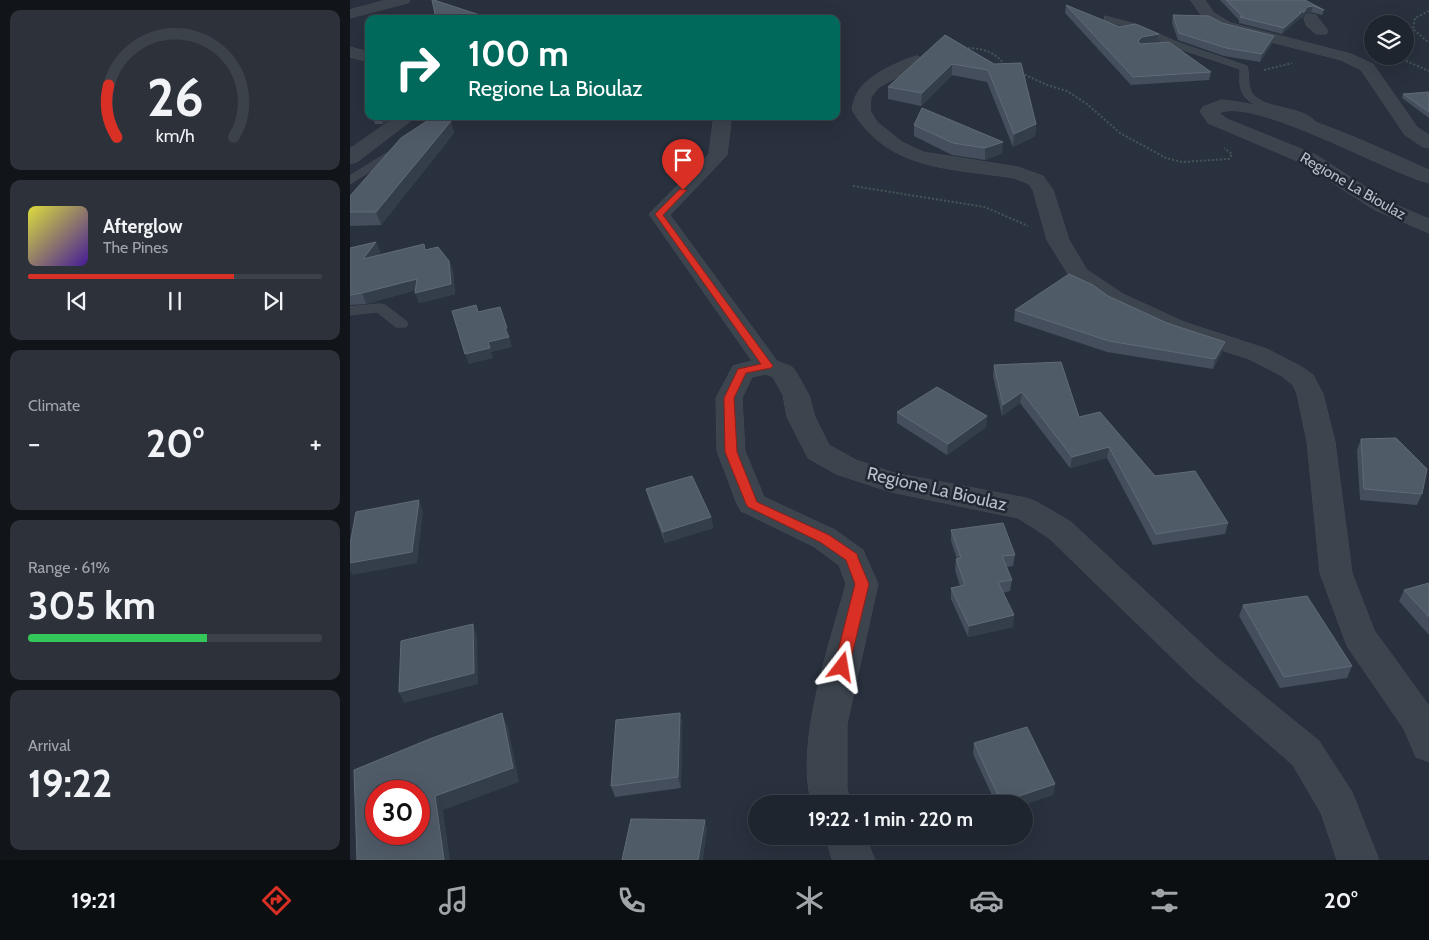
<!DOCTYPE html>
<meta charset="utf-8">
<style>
:root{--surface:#1f252e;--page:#2c313a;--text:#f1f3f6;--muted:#a1a5aa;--line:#3c424a;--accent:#d93025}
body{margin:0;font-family:Cabin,sans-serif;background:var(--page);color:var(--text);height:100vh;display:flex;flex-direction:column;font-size:19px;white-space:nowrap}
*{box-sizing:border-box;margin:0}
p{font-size:16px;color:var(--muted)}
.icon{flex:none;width:28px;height:28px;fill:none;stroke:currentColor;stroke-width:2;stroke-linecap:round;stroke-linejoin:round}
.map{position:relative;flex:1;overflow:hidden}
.sheet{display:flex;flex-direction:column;gap:10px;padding:10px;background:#111419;width:350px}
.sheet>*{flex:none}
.hud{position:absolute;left:15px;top:15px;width:475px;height:105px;border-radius:10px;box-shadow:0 5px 20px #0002,0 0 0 1px var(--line);background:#00695c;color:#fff;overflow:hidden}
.controls{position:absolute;left:1014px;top:15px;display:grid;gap:10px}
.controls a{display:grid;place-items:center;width:50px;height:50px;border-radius:50%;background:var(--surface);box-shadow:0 5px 20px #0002,0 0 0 1px var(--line);font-size:25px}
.speed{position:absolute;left:15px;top:780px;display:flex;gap:10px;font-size:25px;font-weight:700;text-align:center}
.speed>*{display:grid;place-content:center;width:65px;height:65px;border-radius:50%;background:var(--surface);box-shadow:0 5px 20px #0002,0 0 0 1px var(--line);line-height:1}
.speed .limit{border:8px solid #d22;background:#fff;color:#111}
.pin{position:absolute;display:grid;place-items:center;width:42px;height:42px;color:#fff;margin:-51px -21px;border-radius:50% 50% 50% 0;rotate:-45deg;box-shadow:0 0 5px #0007}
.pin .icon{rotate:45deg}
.me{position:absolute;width:55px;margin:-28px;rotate:14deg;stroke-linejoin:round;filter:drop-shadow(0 0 4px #0008)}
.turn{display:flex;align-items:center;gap:18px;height:105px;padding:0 20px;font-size:22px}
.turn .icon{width:65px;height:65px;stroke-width:2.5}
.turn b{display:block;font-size:35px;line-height:42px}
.big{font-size:38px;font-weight:700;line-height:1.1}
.sheet .widget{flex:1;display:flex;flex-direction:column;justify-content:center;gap:8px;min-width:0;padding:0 18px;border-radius:10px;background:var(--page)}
.sheet .dial{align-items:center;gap:0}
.dial svg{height:130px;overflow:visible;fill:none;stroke:var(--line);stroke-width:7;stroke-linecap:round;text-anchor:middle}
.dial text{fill:var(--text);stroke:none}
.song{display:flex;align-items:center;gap:15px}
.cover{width:60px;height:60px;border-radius:8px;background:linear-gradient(135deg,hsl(60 70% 55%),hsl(260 70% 35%))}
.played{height:5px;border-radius:2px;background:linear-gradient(90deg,var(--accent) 70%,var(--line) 70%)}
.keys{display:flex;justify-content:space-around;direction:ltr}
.heat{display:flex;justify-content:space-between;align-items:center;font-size:28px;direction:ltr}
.charge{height:8px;border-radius:4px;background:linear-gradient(90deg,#34c759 61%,var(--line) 0)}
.trip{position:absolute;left:398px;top:795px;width:285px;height:50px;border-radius:25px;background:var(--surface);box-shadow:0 5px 20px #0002,0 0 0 1px var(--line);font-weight:700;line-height:50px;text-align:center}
.dock{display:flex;height:80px;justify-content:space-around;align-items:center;background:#0c0f12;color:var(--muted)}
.dock .icon{width:35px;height:35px}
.dock .selected{color:var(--accent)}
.dock b{font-size:22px;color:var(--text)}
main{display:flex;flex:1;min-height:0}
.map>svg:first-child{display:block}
</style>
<main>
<section class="sheet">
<div class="widget dial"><svg viewBox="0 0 100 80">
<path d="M14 69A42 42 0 1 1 86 69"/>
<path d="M14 69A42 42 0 0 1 9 37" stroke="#d93025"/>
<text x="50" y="56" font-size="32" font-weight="700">26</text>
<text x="50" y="72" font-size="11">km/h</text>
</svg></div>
<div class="widget">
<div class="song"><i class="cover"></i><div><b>Afterglow</b><p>The Pines</p></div></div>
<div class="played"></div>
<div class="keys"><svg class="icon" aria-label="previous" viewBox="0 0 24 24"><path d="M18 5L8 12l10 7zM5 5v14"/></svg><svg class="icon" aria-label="pause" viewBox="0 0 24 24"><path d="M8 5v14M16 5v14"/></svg><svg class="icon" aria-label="next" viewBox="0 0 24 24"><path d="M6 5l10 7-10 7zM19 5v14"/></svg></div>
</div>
<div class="widget"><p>Climate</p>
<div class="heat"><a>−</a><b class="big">20°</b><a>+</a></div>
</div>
<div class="widget"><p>Range · 61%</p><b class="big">305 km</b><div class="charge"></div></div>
<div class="widget"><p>Arrival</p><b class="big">19:22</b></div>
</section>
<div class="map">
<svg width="1079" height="860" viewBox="0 0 1079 860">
<rect width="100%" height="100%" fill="#29313e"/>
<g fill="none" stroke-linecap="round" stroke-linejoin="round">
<g stroke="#464c57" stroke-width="1">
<path id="lane" d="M755 16 789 25 827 42 897 66C900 74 897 86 902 93 915 111 950 104 967 123L960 128H954L952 126 956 123 952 120C935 112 897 111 891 89 889 83 890 76 890 69L821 46 783 29 755 20Z
M92 116H104L79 133H73V129Z
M47 147 51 148V152L0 184V176Z
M30 304 35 305 56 321 58 324 56 327H46L27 312 0 315V307Z"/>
</g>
<g stroke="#464c57" stroke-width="1">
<path id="street" d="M37 0H60L58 3 0 18V10Z
M841 0H855L864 13 881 23 1001 54 1023 64 1067 127 1079 135V148L1073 147 1055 135 1011 70 991 60 871 29 854 19Z
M961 14 966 15C970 21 974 25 978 31L976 34H966L956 25 954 18 956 15Z
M0 47 19 52V62L0 57Z
M567 56 572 58 575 61 572 64 529 87 521 97 520 110 527 122 552 142 573 152 668 167 693 176 703 190 719 240 737 270 773 294 834 322 917 349 950 366 963 375 973 394 985 442 1002 573 1024 630 1079 706V762L1066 757 1054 729 997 646 970 573 957 442 947 394 943 385 932 376 899 359 816 332 757 304 721 279 697 240 683 190 679 184 664 178C601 168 538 171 502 110 503 106 503 102 505 98 511 78 548 61 567 56Z
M872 100C944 107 1013 141 1079 170V183C1038 173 904 96 869 113L877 119 966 155 1039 202 1079 219V233L1025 210 952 163 858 123 850 111 853 107Z
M47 116H67L7 162 0 164V149Z
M372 117 378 118 381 122 377 155 320 215 427 361 442 367 446 372 459 395 465 417 479 445 506 460 544 473 676 498 687 502 721 522 866 657 969 741 1002 792 1029 860H987L971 813 943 765 842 677 699 538 668 518 541 492 486 474 458 458 437 417 433 395 423 377 416 374 402 377 392 398 395 451 414 497 485 530 513 550 528 584 497 724V789L502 804H462C444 746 480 643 496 584L489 565 463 546 391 511 387 504 367 451 366 398 383 366 402 361 299 214 359 154 363 122 366 118Z
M475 836H515L525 860H483Z"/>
</g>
<path stroke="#445557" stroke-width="2" stroke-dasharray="2 2" stroke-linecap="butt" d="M1079 11 1065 18 1063 29 1079 43
M614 48C633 48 644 51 656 66
M1045 56 1079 71
M914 70 942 63
M671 73 697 85 717 91 737 104 770 133 816 158 832 162 879 159 882 154 874 148
M503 186 635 207 678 226"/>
<use href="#lane" fill="#3c444e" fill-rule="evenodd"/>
<use href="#street" fill="#3c444e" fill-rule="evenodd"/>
</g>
<path fill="#444e5c" d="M870 0H955L974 10 972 15 961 12 956 13 952 18H950L949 19 932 34 889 23V20Z
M716 5 770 27 809 34 807 42 798 43 861 72 859 80 781 85 715 13Z
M823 15 872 23 924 36 922 44 910 62 874 56 828 40 822 23Z
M595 35 644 64 686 124 685 136 663 147 637 82 602 75 571 106 538 99V87Z
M1079 92V118L1052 98 1053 94Z
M43 116 33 124H25L23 119Z
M101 121 104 133 31 225 0 226V196Z
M564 125 652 153 635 160 602 155 564 136Z
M26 242 30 252 27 255 76 250 99 261 103 271 105 294 69 303 66 290 16 304 0 305V248Z
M665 310 872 352 863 369 757 352 664 321Z
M644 365 729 417 805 476 878 523 875 534 803 545 757 458 720 468 670 403 652 416 643 376Z
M547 412 637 416 636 427 597 455 547 423Z
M1011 439 1072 494 1067 505 1010 500 1007 450Z
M296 489 361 517 363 528 315 543 299 500Z
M601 530 665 555 663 566 656 567 662 580 660 591 653 593 663 627 618 637 601 599V588L610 586 605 570 606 559H607L601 541Z
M1079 583V635L1049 601 1054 590Z
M893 605 1002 666 997 678 930 688 889 616Z
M330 713 332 724 331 788 265 797 261 786Z
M624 743 705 784 703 795 674 804H646L623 754Z"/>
<path fill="#343e4b" d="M963 6 961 12 956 13 952 18H950L949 19 932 34 934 28 949 12 957 7Z
M809 34 807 42 791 44 788 41 792 37Z
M924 36 922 44 910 62 912 54Z
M602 64V75L571 106 572 93Z
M36 116H43L33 124 31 119Z
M101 121 104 133 31 225 26 212Z
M686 124 685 136 663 147 664 134Z
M653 142 652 153 635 160V148Z
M26 242 30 252 17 268 13 259Z
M99 261 103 271 105 294 69 303 65 293Z
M67 279 70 289 16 304 12 293Z
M157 328 162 347 141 352 143 358 119 364 115 354 138 342 155 329Z
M875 342 872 352 863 369 865 359Z
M672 392 670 403 652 416 653 405Z
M637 416 636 427 597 455 598 444Z
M759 447 757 458 720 468 722 457Z
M69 500 73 511 67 563 2 575 0 571V563Z
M361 517 363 528 315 543 313 532Z
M664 615 663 627 618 637 619 626Z
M123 624 127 636 128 684 54 703 49 692Z
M152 713 158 727 169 782 93 810 100 860H94L85 796Z
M330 713 332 724 331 788 328 777Z
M705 784 703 795 674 805V804H651V802Z
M355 820 357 830 353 860H348Z"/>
<path fill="#505b68" stroke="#616a77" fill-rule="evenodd" d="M82 0H84L142 19H86Z
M876 0H955L974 10 963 6 957 7 954 12H949L951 13 934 28 890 17H893Z
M716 5 770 27 785 24 809 34 792 37 788 41 790 44 819 42 861 72 783 77Z
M823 15 859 16 872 23 924 36 912 54 876 48 829 33Z
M595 35 644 64 671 63 686 124 664 134 638 70 602 64 572 93 538 87Z
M1079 92V112L1053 94Z
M572 108 653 142 635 148 603 143 564 125Z
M24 116H36L31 119H23Z
M80 119 101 121 26 212H0V196L51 138Z
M26 242 13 259 74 244 75 250 88 247 99 261 101 284 65 293 67 279 12 293 0 295V248Z
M719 274 743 285 758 296 817 323 875 342 865 359 759 341 665 310Z
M126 305 128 312 150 307 157 328 155 329 159 337 138 342 140 348 115 354 102 311Z
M711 362 729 417 750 412 805 476 845 471 878 523 806 534 759 447 722 457 672 392 653 405 644 365Z
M587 387 637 416 598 444 547 412Z
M1046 438 1077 469 1072 494 1014 489 1011 439Z
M342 476 361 517 313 532 296 489Z
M69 500 62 552 0 563V544L6 512Z
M653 523 665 555 652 556 662 580 648 582 664 615 619 626 601 588 615 585 606 559 611 558 601 530Z
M1079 583V617L1054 590Z
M957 596 1002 666 934 677 893 605Z
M123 624 124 673 49 692 51 641Z
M152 713 163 768 85 796 94 860H7L4 770 82 738ZM26 791H69V834H26Z
M330 713 328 777 261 786 266 720Z
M677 727 705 784 651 802 624 743Z
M281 819 355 820 348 860H272Z"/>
<path fill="#d93025" stroke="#8d1f18" d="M330 189 337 190 313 215 423 366 421 368 396 373 384 398 387 452 407 502 479 535 507 554 508 558 519 584 499 667 497 671 492 673 486 671 484 667 505 584 496 560 470 542 398 507 396 504 375 452 374 398 388 369 411 364 305 214Z"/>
<g text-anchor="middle" stroke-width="5" stroke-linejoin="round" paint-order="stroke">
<g font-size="15" fill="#b9bfc9" stroke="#212833">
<text transform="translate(1003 186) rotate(30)" y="5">Regione La Bioulaz</text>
</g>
<g font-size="18" fill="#b9bfc9" stroke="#212833">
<text transform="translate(587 489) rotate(13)" y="6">Regione La Bioulaz</text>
</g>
</g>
</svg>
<div class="controls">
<a><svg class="icon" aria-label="layers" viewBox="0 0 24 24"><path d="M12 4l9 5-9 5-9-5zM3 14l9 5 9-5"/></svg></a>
</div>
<div class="speed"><div class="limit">30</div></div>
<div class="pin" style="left:333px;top:190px;background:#d93025"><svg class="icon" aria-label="arrive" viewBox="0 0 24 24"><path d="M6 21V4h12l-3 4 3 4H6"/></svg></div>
<svg class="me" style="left:492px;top:667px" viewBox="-20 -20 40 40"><path d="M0-17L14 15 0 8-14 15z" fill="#d93025" stroke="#fff" stroke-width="4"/></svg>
<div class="trip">19:22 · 1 min · 220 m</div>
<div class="hud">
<div class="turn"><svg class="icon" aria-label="right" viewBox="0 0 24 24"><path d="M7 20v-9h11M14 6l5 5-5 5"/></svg><div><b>100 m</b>Regione La Bioulaz</div></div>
</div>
</div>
</main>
<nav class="dock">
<b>19:21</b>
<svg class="icon selected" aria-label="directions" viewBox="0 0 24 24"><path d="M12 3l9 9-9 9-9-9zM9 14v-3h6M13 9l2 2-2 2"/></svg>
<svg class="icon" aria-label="music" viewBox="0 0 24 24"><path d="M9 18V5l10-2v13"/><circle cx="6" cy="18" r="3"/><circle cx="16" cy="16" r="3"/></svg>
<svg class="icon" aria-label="phone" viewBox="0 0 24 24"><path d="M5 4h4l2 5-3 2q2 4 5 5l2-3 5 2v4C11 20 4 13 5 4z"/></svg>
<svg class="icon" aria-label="climate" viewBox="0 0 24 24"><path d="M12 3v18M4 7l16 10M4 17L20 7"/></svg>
<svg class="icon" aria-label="car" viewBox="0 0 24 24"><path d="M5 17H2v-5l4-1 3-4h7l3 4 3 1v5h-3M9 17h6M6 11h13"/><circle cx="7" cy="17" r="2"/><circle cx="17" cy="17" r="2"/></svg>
<svg class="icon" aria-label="filters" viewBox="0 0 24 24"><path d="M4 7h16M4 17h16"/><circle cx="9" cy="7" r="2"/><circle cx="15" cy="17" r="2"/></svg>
<b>20°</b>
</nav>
